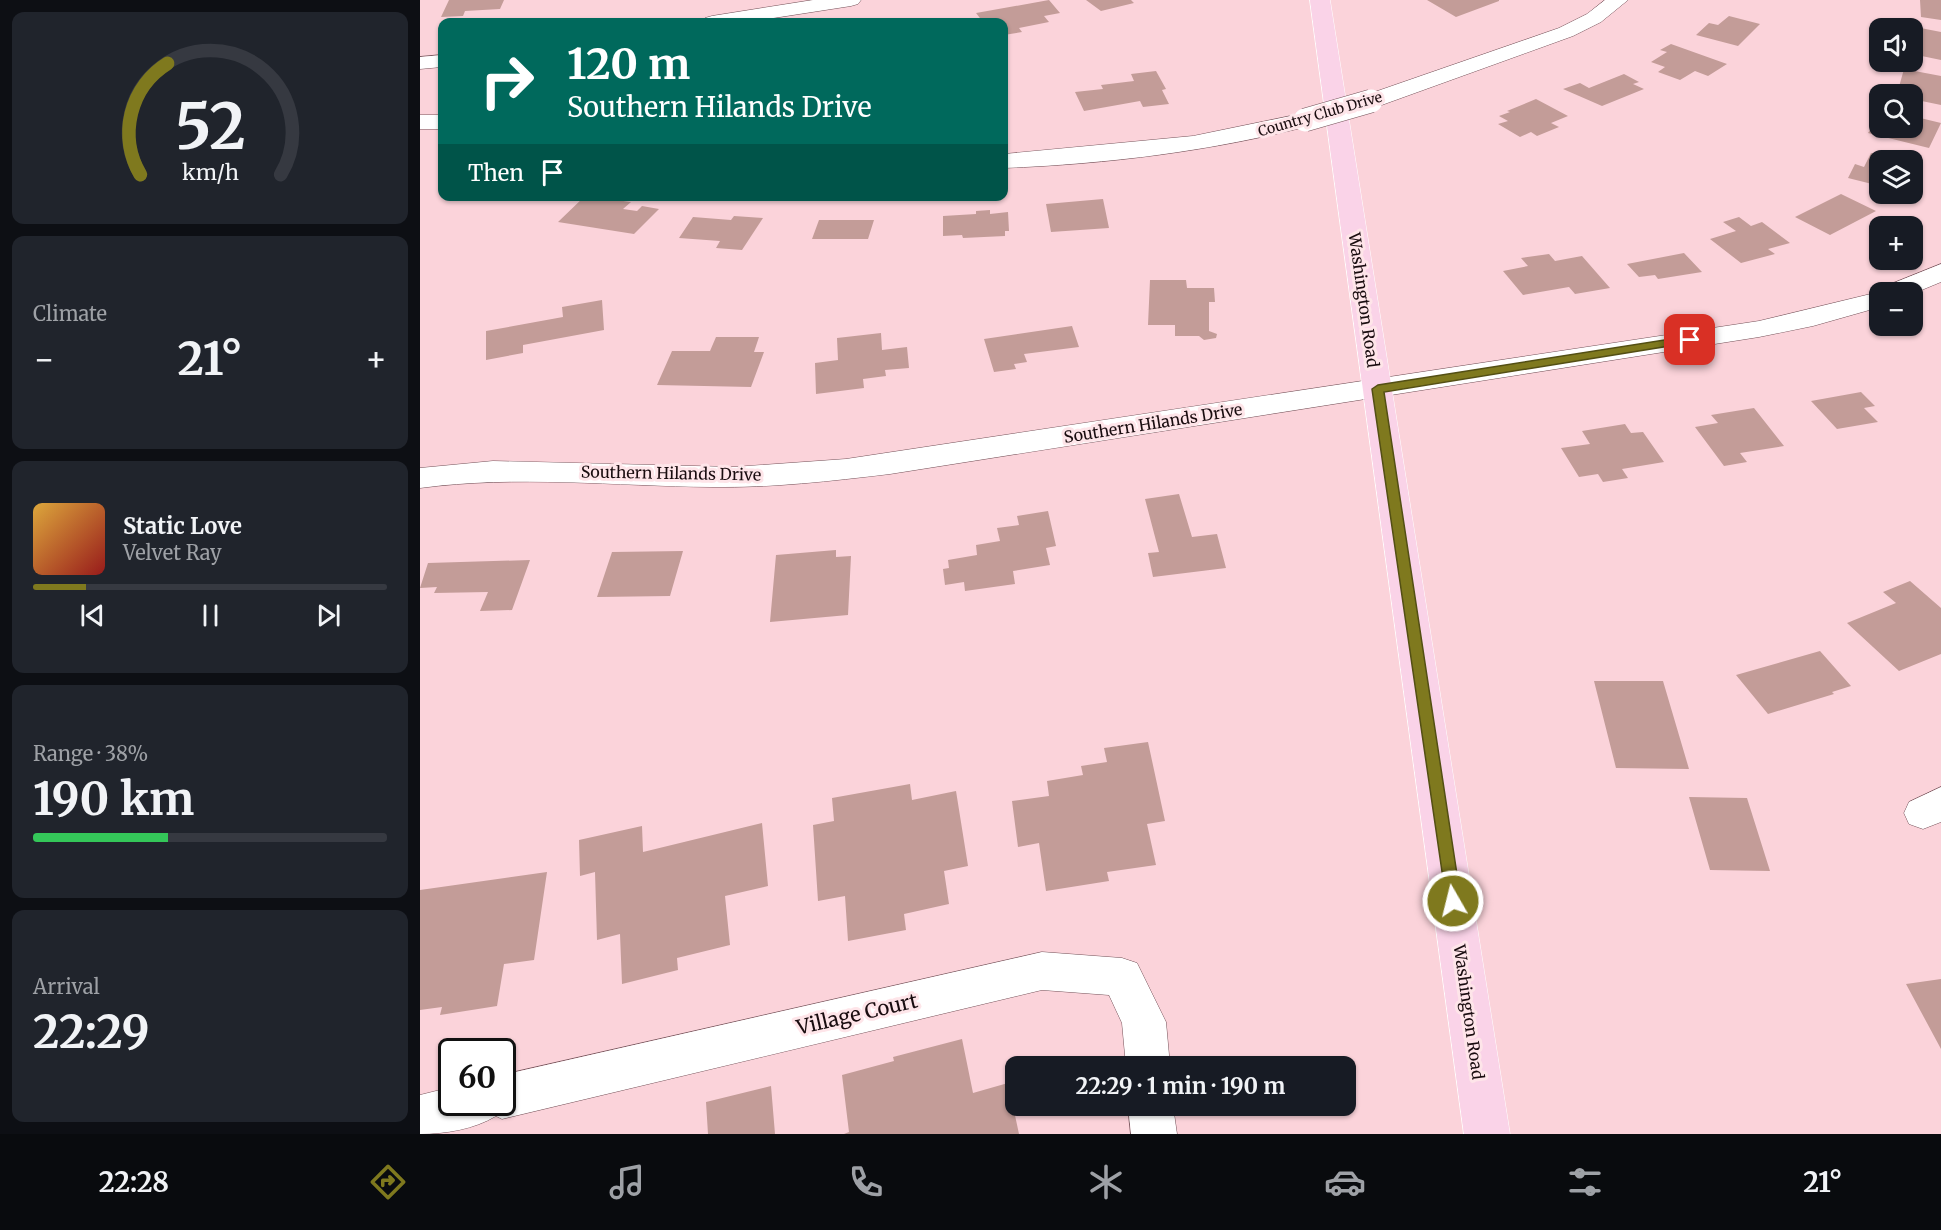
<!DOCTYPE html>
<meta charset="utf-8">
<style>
:root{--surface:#171b24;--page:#20242c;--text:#f1f3f6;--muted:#9ea1a6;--line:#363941;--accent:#7f791e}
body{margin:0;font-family:Merriweather,serif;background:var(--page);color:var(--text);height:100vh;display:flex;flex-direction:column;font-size:22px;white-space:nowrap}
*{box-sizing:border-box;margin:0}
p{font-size:20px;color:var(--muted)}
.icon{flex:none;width:33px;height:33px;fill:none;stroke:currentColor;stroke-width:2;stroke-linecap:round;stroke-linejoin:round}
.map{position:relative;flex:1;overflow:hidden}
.sheet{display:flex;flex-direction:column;gap:12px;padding:12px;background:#0d0f14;width:420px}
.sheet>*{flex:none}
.hud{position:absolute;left:18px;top:18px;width:570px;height:183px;border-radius:12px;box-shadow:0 2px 4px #0004;background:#00695c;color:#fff;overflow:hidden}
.fabs{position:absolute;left:1449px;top:18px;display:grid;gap:12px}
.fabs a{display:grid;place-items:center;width:54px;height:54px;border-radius:12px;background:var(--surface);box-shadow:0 2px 4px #0004;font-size:30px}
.speed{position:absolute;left:18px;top:1038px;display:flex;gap:12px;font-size:30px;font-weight:700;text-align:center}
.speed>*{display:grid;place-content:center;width:78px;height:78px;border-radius:50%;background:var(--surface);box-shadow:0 2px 4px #0004;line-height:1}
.speed .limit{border:3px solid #111;border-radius:9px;background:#fff;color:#111}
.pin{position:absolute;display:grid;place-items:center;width:51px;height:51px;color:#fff;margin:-26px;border-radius:12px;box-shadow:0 3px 9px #0006}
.me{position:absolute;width:66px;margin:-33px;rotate:352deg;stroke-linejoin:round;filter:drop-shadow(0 0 4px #0008)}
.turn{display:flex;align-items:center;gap:21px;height:126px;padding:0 30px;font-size:27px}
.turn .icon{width:78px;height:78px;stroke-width:2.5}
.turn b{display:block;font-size:42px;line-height:51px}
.then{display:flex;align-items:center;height:57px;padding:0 30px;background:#0003;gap:12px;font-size:22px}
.big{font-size:45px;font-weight:700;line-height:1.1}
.sheet .card{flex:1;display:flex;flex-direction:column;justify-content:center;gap:9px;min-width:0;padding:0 21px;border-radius:12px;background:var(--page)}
.sheet .dial{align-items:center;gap:0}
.dial svg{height:156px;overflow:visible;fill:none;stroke:var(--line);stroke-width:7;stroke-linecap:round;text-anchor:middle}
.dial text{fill:var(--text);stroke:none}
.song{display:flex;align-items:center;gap:18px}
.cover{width:72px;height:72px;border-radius:9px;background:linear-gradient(135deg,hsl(40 70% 55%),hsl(0 70% 35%))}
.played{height:6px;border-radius:3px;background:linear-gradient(90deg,var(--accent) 15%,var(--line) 15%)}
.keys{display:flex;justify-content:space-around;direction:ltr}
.heat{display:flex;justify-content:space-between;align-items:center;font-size:33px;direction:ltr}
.charge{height:9px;border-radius:4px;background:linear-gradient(90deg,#34c759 38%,var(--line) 0)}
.trip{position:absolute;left:585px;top:1056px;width:351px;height:60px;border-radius:12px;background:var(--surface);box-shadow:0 2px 4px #0004;font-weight:700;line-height:60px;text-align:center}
.tabs{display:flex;height:96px;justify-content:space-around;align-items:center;background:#090b0e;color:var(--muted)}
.tabs .icon{width:42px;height:42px}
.tabs .active{color:var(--accent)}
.tabs b{font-size:27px;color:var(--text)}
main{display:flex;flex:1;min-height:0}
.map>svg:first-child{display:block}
</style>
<main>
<section class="sheet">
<div class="card dial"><svg viewBox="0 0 100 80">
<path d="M14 69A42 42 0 1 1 86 69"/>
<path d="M14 69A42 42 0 0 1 28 12" stroke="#7f791e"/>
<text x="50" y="56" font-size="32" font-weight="700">52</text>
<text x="50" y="72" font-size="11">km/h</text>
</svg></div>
<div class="card"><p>Climate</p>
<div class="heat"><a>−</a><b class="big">21°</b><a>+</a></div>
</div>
<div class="card">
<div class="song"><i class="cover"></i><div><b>Static Love</b><p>Velvet Ray</p></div></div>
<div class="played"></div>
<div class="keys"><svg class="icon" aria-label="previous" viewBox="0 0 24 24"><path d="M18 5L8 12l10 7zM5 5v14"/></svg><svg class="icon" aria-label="pause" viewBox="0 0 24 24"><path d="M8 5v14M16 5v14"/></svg><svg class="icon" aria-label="next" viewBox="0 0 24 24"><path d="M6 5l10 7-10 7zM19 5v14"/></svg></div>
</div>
<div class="card"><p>Range · 38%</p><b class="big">190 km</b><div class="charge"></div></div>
<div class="card"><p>Arrival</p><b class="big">22:29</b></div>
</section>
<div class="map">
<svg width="1521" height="1134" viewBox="0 0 1521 1134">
<rect width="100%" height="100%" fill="#fbd3da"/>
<path fill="#c39c98" d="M29 0H84L80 9 45 11 43 16 21 17Z
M629 0 640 13 624 16 629 22 599 28 602 32 584 35V22H563L556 13Z
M666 0H711L714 3 681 11Z
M1007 0H1079V1L1036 17Z
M1500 0H1521V20L1501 17Z
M1309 16 1340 24 1318 46 1276 35 1289 23 1298 25Z
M1480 24 1521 32V60L1492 54V28H1478Z
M1251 44 1307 64 1288 76 1275 71 1260 80 1238 72 1245 67 1231 62 1247 52 1240 50Z
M1484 69 1521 76V105L1492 99V94H1477Z
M736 71 746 89 742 90 749 104 723 107 720 101 664 111 655 92 683 89 681 85 714 81 711 74Z
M1204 74 1219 82 1213 84 1224 89 1182 106 1143 89 1160 83 1169 88Z
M1116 99 1148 116 1131 123 1139 127 1117 136 1111 132 1100 137 1078 124 1088 121 1079 116 1090 112 1087 111Z
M1492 116 1521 123 1509 148 1448 133 1451 129 1464 132 1466 128H1492Z
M1451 153 1477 160H1460V186L1428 178 1435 164 1444 167Z
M1492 164 1503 166 1495 184 1492 183Z
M1421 194 1456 211 1410 235 1375 217Z
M85 196H114L108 201Z
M165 196 211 202 203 209 217 211 222 206 239 209 214 234 138 222Z
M683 199 689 228 631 232 626 204Z
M570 210V214L588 212 589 231H585V236L543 238 542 235 523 236V216L556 214V211Z
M314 216 343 218 322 250 296 248 300 241 259 238 273 217 311 220Z
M1319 217 1331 226 1342 222 1370 243 1348 249 1355 254 1321 263 1290 239 1316 231 1303 222Z
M399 220H454L448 239H392Z
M1264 253 1282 272 1238 279 1235 275 1219 277 1207 264Z
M1129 254 1135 261 1162 256 1190 288 1155 294 1149 287 1103 295 1083 271 1108 266 1101 258Z
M730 280H766L767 288H794L795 302H789V331L797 334 796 338 784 340 779 336H755V325H728Z
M182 300 184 330 103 345V353L66 360V331L143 317 142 307Z
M652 326 659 347 604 354 607 362 594 364 596 369 574 372 564 339Z
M461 333 462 350 487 347 489 368 465 370 466 376 443 379 444 388 396 394 395 363 418 360 417 338Z
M296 337H339L334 352H344L331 387 237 385 252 351H290Z
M1441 392 1455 406 1444 408 1458 422 1417 429 1391 401Z
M1334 408 1364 446 1320 453 1327 462 1304 466 1275 427 1298 423 1291 415Z
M1205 424 1211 433 1223 432 1244 462 1202 469 1208 478 1183 482 1178 474 1159 477 1141 448 1170 444 1162 431Z
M759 494 772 537 797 534 806 568 733 577 728 553 739 552 725 499Z
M628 511 636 546 626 548 630 565 593 571 595 584 545 591 544 582 525 585 523 569 529 568 528 560 557 555 556 545 580 541 577 528 599 525 597 516Z
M416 550V557L431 556 428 615 350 622 356 555Z
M263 551 250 596 177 597 192 552Z
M110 560 92 610 60 611 68 592 14 593 17 587 0 588 8 563Z
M1490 581 1521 608V654L1479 671 1427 623 1476 603 1463 592Z
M1400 651 1431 686 1412 692 1414 694 1348 714 1316 675Z
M1174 681H1243L1269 769 1196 768Z
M728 742 745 821 727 824 736 865 687 872 689 881 626 891 619 843 598 847 592 801 629 796 627 781 663 775 661 766 687 762 684 748Z
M490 784 492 800 536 791 548 866 524 871 529 904 484 914 486 930 428 941 425 896 398 901 393 825 414 821 412 798Z
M1269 797 1327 798 1350 871 1290 870Z
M342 823 348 886 305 896 310 945 257 958 258 970 202 984 200 934 177 940 175 872 160 876 159 840 222 826 223 852Z
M127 872 114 960 84 964 77 1006 20 1015 22 1007 0 1010V890Z
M1521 979V1049L1486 984Z
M542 1039 553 1093 588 1083 599 1134H424L429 1132 422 1075 474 1061 473 1057Z
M351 1086 355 1134H288L286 1102Z"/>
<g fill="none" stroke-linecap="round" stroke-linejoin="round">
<g stroke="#745259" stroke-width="1">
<path id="minor" d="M393 0H441L438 4 431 6 328 22H282L285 18 292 16Z
M1185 0H1208L1181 22 1153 36 959 106H943L940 101 943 96 1139 28 1167 14Z
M22 55V67L0 69V57Z
M885 113 893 115 896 120 893 125C792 151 688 164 584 168V154L773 136Z
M0 115H22V129H0Z
M1521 264V282L1492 294 1460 292V307L1393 326 1339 337 470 474C411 481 352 488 292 487 194 486 98 475 0 488V468L73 461 314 467 426 459 1339 321 1463 291 1466 286Z
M1521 787V822L1503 829 1489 824 1484 813 1489 802Z
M622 952 702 958 717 963 746 1022 750 1066H706L702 1023 689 995 622 990 82 1119 76 1116C55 1129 25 1134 0 1134V1095L32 1087V1102H82V1075Z
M708 1106H753L757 1134H711Z"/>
</g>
<g stroke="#fff" stroke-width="1">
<path id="primary" d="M890 0H910L1090 1134H1044Z"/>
</g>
<use href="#minor" fill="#fff" fill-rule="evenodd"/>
<use href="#primary" fill="#fad3e8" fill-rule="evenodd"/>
<g stroke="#745259" stroke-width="24" stroke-linecap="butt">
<path id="minor-bridge" d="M885 120 951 101"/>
</g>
<use href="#minor-bridge" stroke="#fff" stroke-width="23"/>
</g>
<path fill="#7f791e" stroke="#534f14" stroke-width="1.5" d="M1270 336 1274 337V342L964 392 1041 901 1039 906 1033 909 1027 906 952 389 958 385Z"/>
<g text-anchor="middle" stroke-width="6" stroke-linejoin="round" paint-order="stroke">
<g font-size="14" fill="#190c0f" stroke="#fee5e9">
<text transform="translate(900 114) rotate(-16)" y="5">Country Club Drive</text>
</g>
<g font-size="16" fill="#190c0f" stroke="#fee5e9">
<text transform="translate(944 300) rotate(82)" y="6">Washington Road</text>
<text transform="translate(733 423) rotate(-9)" y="6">Southern Hilands Drive</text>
<text transform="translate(251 473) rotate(1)" y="6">Southern Hilands Drive</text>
<text transform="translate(1049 1012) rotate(82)" y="6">Washington Road</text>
</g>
<g font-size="20" fill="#190c0f" stroke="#fee5e9">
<text transform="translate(437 1014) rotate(-13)" y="7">Village Court</text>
</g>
</g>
</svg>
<div class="fabs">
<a><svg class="icon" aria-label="sound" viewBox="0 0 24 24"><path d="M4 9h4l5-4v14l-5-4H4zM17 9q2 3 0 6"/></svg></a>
<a><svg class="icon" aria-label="search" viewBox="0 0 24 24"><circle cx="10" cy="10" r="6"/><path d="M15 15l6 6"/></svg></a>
<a><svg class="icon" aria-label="layers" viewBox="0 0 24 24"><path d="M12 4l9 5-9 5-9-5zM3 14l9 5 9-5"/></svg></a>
<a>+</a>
<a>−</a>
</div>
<div class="speed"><div class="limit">60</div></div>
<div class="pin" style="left:1270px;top:340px;background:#d93025"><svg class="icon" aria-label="arrive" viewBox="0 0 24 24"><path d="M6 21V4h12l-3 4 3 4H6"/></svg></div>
<svg class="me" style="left:1033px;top:901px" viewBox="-20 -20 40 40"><circle r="17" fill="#7f791e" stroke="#fff" stroke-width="3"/><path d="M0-11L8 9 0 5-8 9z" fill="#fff"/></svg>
<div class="trip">22:29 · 1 min · 190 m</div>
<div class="hud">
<div class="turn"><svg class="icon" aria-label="right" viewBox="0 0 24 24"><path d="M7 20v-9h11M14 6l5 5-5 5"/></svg><div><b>120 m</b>Southern Hilands Drive</div></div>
<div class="then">Then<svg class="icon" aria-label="arrive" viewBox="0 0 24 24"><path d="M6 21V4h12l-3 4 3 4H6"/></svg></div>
</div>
</div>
</main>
<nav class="tabs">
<b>22:28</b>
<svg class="icon active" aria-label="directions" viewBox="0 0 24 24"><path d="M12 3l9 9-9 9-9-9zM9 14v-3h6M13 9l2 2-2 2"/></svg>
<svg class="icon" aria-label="music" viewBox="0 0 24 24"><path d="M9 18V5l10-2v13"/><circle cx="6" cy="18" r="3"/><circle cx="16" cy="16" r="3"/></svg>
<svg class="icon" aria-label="phone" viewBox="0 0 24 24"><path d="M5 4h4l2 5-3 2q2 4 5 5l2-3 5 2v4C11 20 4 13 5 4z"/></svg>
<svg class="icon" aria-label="climate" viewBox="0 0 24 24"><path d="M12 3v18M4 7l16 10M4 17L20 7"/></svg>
<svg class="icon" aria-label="car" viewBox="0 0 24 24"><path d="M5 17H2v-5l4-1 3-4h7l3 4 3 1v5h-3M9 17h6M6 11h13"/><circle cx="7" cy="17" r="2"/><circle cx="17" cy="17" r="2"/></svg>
<svg class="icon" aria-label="filters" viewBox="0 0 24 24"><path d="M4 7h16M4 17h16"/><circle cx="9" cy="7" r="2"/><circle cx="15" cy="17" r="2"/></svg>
<b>21°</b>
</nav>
